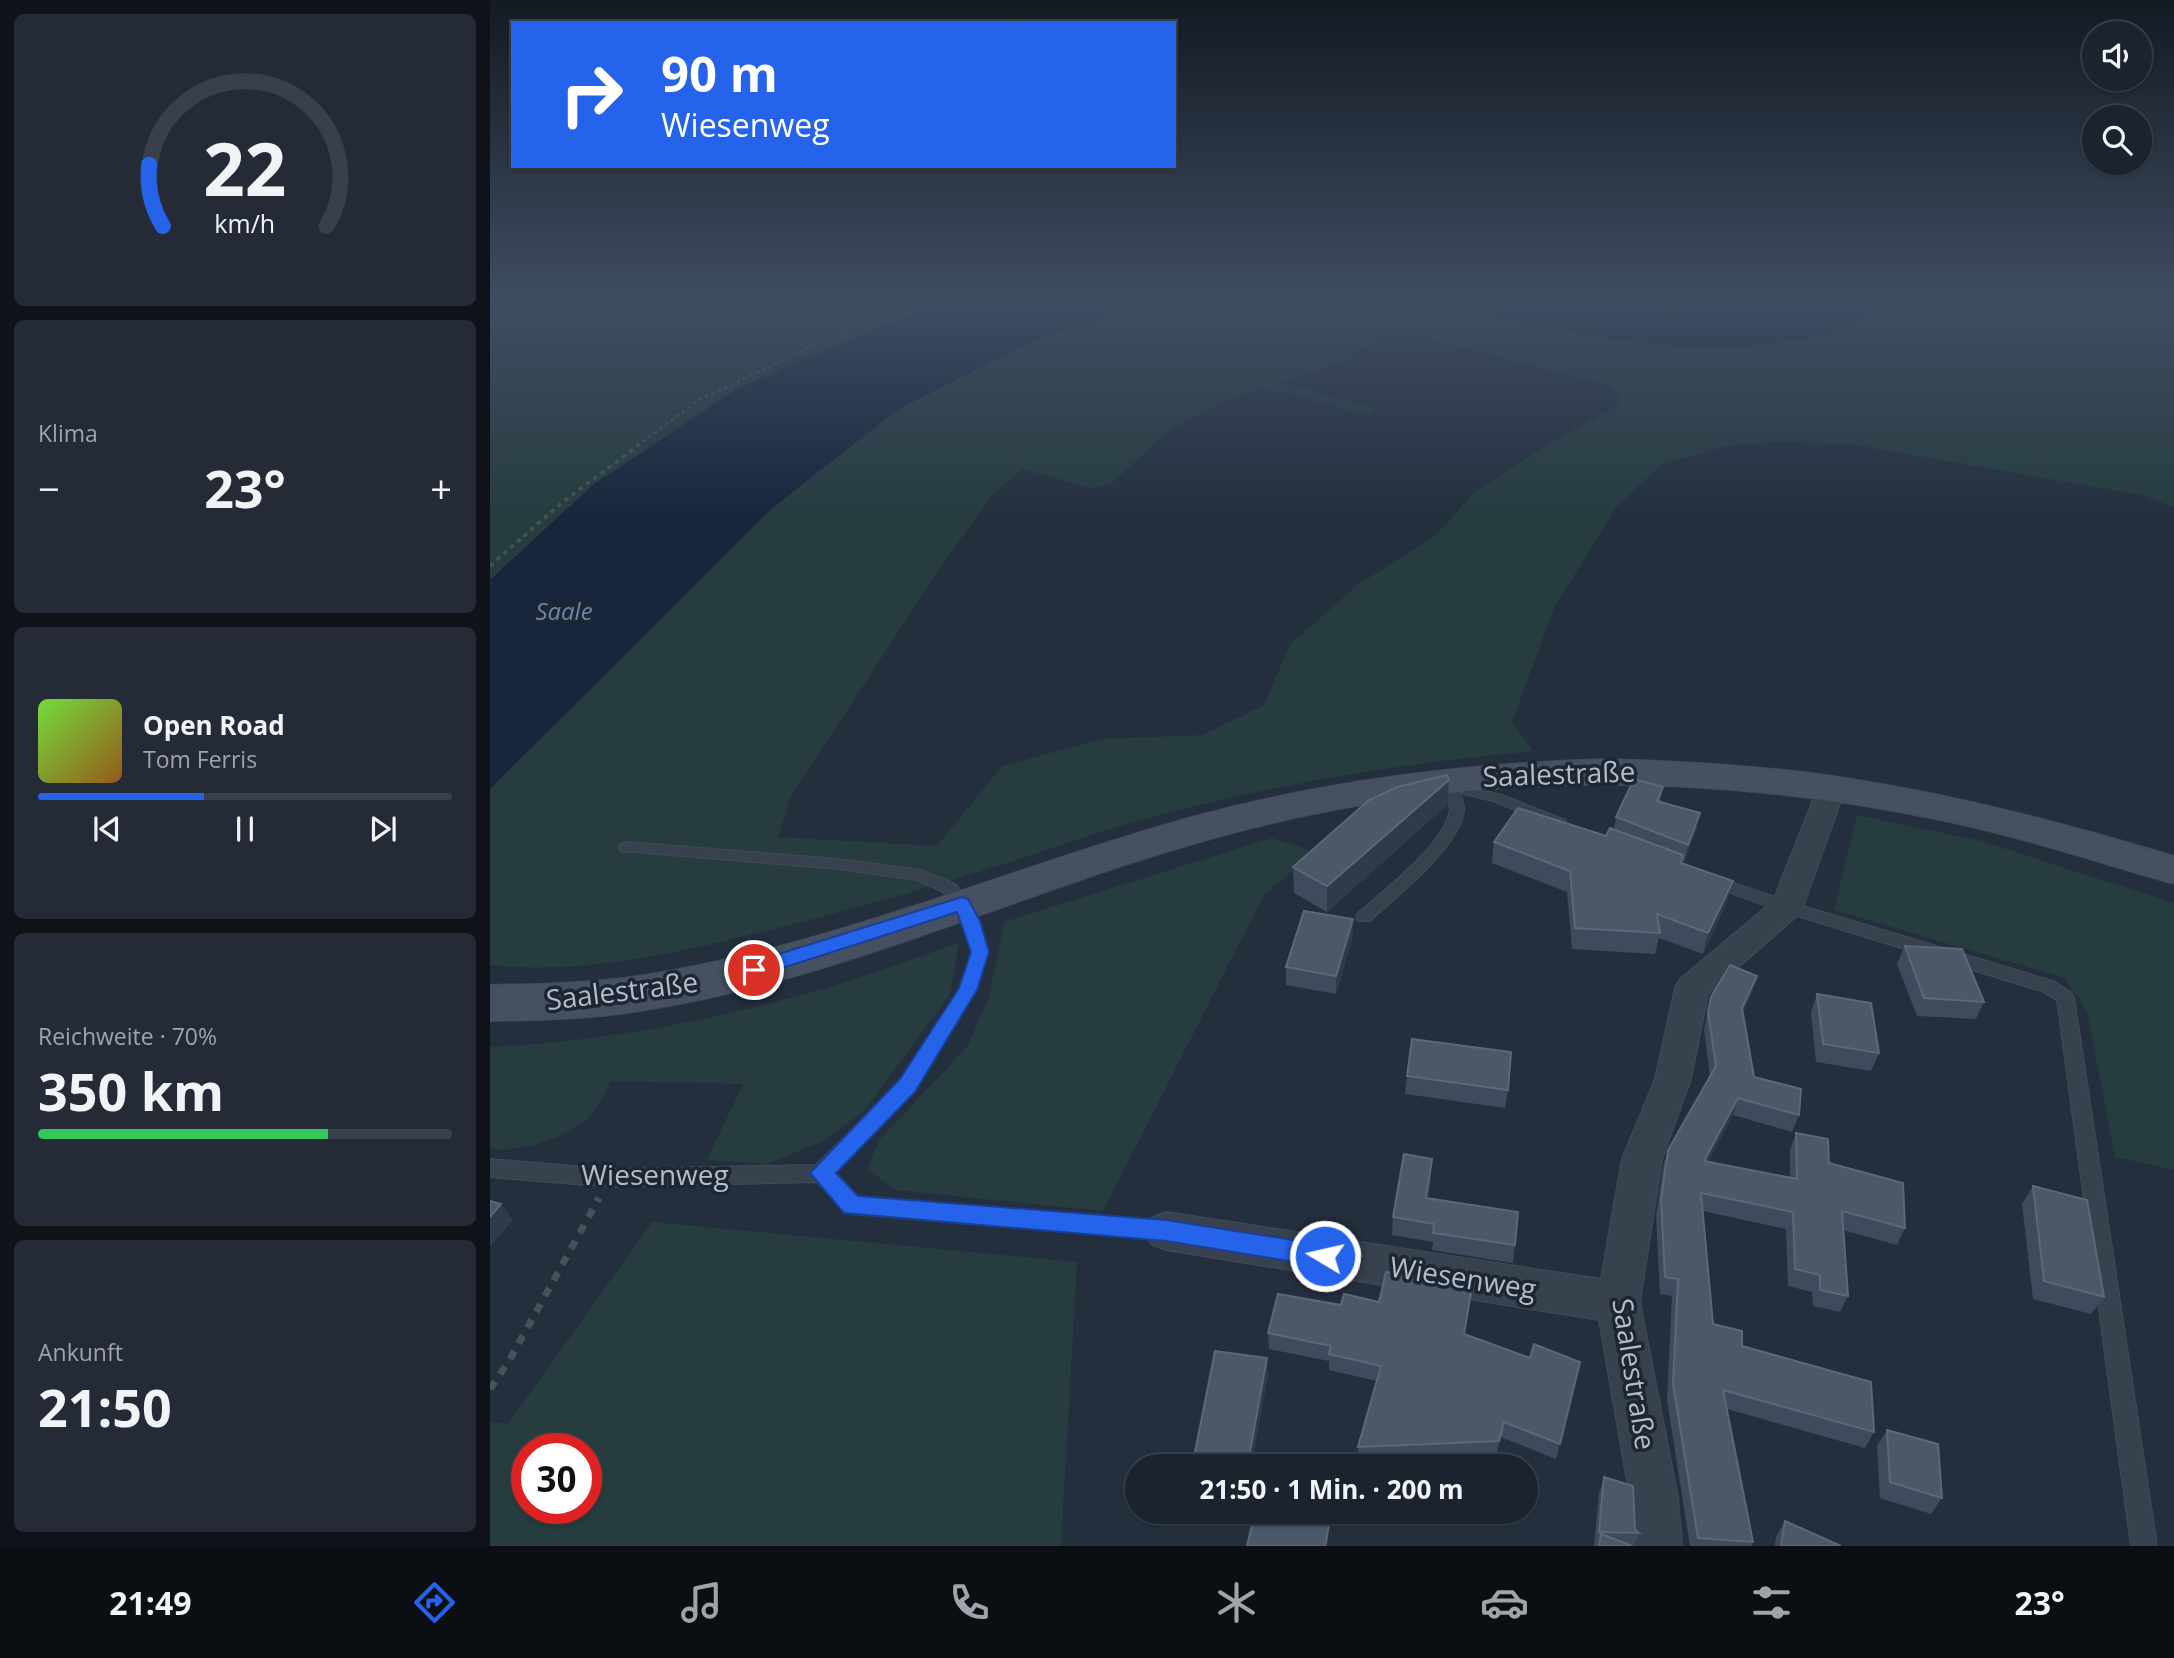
<!DOCTYPE html>
<html lang="de">
<meta charset="utf-8">
<style>
:root{--surface:#1b232e;--page:#242b36;--text:#f1f3f6;--muted:#a0a4aa;--line:#39404a;--accent:#2563eb}
body{margin:0;font-family:"Open Sans",sans-serif;background:var(--page);color:var(--text);height:100vh;display:flex;flex-direction:column;font-size:26px;white-space:nowrap}
*{box-sizing:border-box;margin:0}
p{font-size:23px;color:var(--muted)}
.icon{flex:none;width:38px;height:38px;fill:none;stroke:currentColor;stroke-width:2;stroke-linecap:round;stroke-linejoin:round}
.map{position:relative;flex:1;overflow:hidden}
.drawer{display:flex;flex-direction:column;gap:14px;padding:14px;background:#0f1319;width:490px}
.drawer>*{flex:none}
.hud{position:absolute;left:21px;top:21px;width:665px;height:147px;border-radius:0px;box-shadow:0 2px 5px #0004,0 0 0 2px var(--line);background:#2563eb;color:#fff;overflow:hidden}
.controls{position:absolute;left:1592px;top:21px;display:grid;gap:14px}
.controls a{display:grid;place-items:center;width:70px;height:70px;border-radius:50%;background:var(--surface);box-shadow:0 2px 5px #0004,0 0 0 2px var(--line);font-size:35px}
.speed{position:absolute;left:21px;top:1433px;display:flex;gap:14px;font-size:35px;font-weight:700;text-align:center}
.speed>*{display:grid;place-content:center;width:91px;height:91px;border-radius:50%;background:var(--surface);box-shadow:0 2px 5px #0004,0 0 0 2px var(--line);line-height:1}
.speed .limit{border:10px solid #d22;background:#fff;color:#111}
.pin{position:absolute;display:grid;place-items:center;width:60px;height:60px;color:#fff;margin:-30px;border:4px solid #fff;border-radius:50%;box-shadow:0 2px 7px #0007}
.me{position:absolute;width:77px;margin:-38px;rotate:279deg;stroke-linejoin:round;filter:drop-shadow(0 0 5px #0008)}
.turn{display:flex;align-items:center;gap:24px;height:147px;padding:0 35px;font-size:32px}
.turn .icon{width:91px;height:91px;stroke-width:2.5}
.turn b{display:block;font-size:49px;line-height:60px}
.big{font-size:52px;font-weight:700;line-height:1.1}
.drawer .tile{flex:1;display:flex;flex-direction:column;justify-content:center;gap:10px;min-width:0;padding:0 24px;border-radius:10px;background:var(--page)}
.drawer .dial{align-items:center;gap:0}
.dial svg{height:182px;overflow:visible;fill:none;stroke:var(--line);stroke-width:7;stroke-linecap:round;text-anchor:middle}
.dial text{fill:var(--text);stroke:none}
.song{display:flex;align-items:center;gap:21px}
.cover{width:84px;height:84px;border-radius:10px;background:linear-gradient(135deg,hsl(100 70% 55%),hsl(30 70% 35%))}
.played{height:7px;border-radius:4px;background:linear-gradient(90deg,var(--accent) 40%,var(--line) 40%)}
.keys{display:flex;justify-content:space-around;direction:ltr}
.heat{display:flex;justify-content:space-between;align-items:center;font-size:38px;direction:ltr}
.charge{height:10px;border-radius:5px;background:linear-gradient(90deg,#34c759 70%,var(--line) 0)}
.trip{position:absolute;left:635px;top:1454px;width:413px;height:70px;border-radius:35px;background:var(--surface);box-shadow:0 2px 5px #0004,0 0 0 2px var(--line);font-weight:700;line-height:70px;text-align:center}
.menu{display:flex;height:112px;justify-content:space-around;align-items:center;background:#0b0e12;color:var(--muted)}
.menu .icon{width:49px;height:49px}
.menu .on{color:var(--accent)}
.menu b{font-size:32px;color:var(--text)}
main{display:flex;flex:1;min-height:0}
.map>svg:first-child{display:block}
</style>
<main>
<section class="drawer">
<div class="tile dial"><svg viewBox="0 0 100 80">
<path d="M14 69A42 42 0 1 1 86 69"/>
<path d="M14 69A42 42 0 0 1 8 42" stroke="#2563eb"/>
<text x="50" y="56" font-size="32" font-weight="700">22</text>
<text x="50" y="72" font-size="11">km/h</text>
</svg></div>
<div class="tile"><p>Klima</p>
<div class="heat"><a>−</a><b class="big">23°</b><a>+</a></div>
</div>
<div class="tile">
<div class="song"><i class="cover"></i><div><b>Open Road</b><p>Tom Ferris</p></div></div>
<div class="played"></div>
<div class="keys"><svg class="icon" aria-label="previous" viewBox="0 0 24 24"><path d="M18 5L8 12l10 7zM5 5v14"/></svg><svg class="icon" aria-label="pause" viewBox="0 0 24 24"><path d="M8 5v14M16 5v14"/></svg><svg class="icon" aria-label="next" viewBox="0 0 24 24"><path d="M6 5l10 7-10 7zM19 5v14"/></svg></div>
</div>
<div class="tile"><p>Reichweite · 70%</p><b class="big">350 km</b><div class="charge"></div></div>
<div class="tile"><p>Ankunft</p><b class="big">21:50</b></div>
</section>
<div class="map">
<svg width="1684" height="1546" viewBox="0 0 1684 1546">
<rect width="100%" height="100%" fill="#242f3e"/>
<path fill="#263c3f" fill-rule="evenodd" d="M0 303H460L392 326 103 485 0 580Z
M658 303H944L1090 334 1199 348 1355 329 1392 303H1684V507L1652 495 1359 444 1285 442 1235 446 1171 465 1127 506 1064 608 1022 722 1043 751C905 764 770 786 637 824 587 838 538 857 488 872 412 896 333 917 255 936 175 956 83 974 0 965V789L282 508 407 410 541 342ZM902 329 1115 385 1132 396 1126 407 1061 442 984 493 945 536 869 584 800 644 774 705 713 735 613 739 512 766 447 846 288 837 301 796 452 565 503 494 533 469 602 488 620 485 679 430 745 396 766 390 791 392 878 415 888 409 792 383 853 362Z
M1065 303H1245C1189 322 1123 310 1065 303Z
M1367 815 1491 841 1684 903V1170L1625 1157 1597 1012 1575 978 1344 910Z
M782 838 825 852 774 895 613 1211 406 1190 377 1169 389 1140 478 1046 499 996 514 922Z
M469 943 460 994 374 1111 331 1142 277 1164 217 1160 253 1084 121 1081C116 1090 111 1101 105 1110 86 1135 30 1154 0 1148V1047C107 1042 213 1022 316 994 368 980 418 960 469 943Z
M162 1222 587 1262 571 1546H0V1422L18 1424ZM37 1449H96V1508H37Z"/>
<path fill="#17263c" d="M460 303H658L541 342 407 410 282 508 0 789V580L103 485 248 388 392 326Z
M944 303C983 303 1023 302 1063 303 1124 305 1186 323 1245 303H1392C1377 322 1349 330 1327 336 1200 366 1068 329 944 303Z"/>
<g fill="none" stroke-linecap="round" stroke-linejoin="round">
<g stroke="#414a57" stroke-width="2">
<path id="lane" d="M976 774 983 778 985 788 1012 795 1075 820 1077 823 1070 828 1065 826 1003 801 973 794 969 778Z
M963 789 970 793C972 798 974 804 974 809 973 844 905 898 880 921H868L866 917 868 913C892 892 957 842 960 809 960 804 957 798 956 793Z
M136 842 348 859 431 870 465 884 478 900 489 921 498 952 487 990 425 1091 344 1173 367 1196 675 1222 682 1224 685 1231 682 1238 675 1240 362 1214 355 1211 327 1182 121 1187 0 1177V1159L121 1169 326 1165 411 1081 470 989 482 952 473 921 466 907 453 892 428 880 348 869 131 851 128 847 131 843Z
M1223 876 1303 903 1563 981 1581 992 1584 997 1667 1546H1641L1567 1000 1551 991 1291 911 1218 885 1215 881 1218 877Z"/>
</g>
<g stroke="#414a57" stroke-width="2">
<path id="street" d="M1342 778 1352 781 1356 787 1313 907 1308 915 1218 994 1201 1079 1172 1159 1150 1302 1188 1498 1192 1546H1142L1140 1498 1109 1320 676 1250 661 1244 655 1231 661 1218 676 1212 1111 1279 1132 1159 1165 1079 1185 988 1190 979 1283 901 1328 787 1332 781Z"/>
</g>
<g stroke="#414a57" stroke-width="2">
<path id="secondary" d="M1119 759C1202 762 1285 766 1368 780 1476 797 1580 825 1684 856V884C1606 862 1529 836 1450 820 1209 770 966 771 728 837 537 889 353 979 156 1010 104 1019 52 1020 0 1021V985C54 984 108 983 161 974 345 944 519 868 698 818 836 780 975 763 1119 759Z"/>
</g>
<path stroke="#3f5557" stroke-width="2.5" stroke-dasharray="3.5 3.5" stroke-linecap="butt" d="M8 303 30 317
M0 325 97 303
M147 446 207 401 413 303"/>
<path stroke="#3f5557" stroke-width="3.5" stroke-dasharray="4.5 4.5" stroke-linecap="butt" d="M0 566 69 505 150 444"/>
<path stroke="#3f5557" stroke-width="7" stroke-dasharray="9 9" stroke-linecap="butt" d="M0 1389 19 1361 109 1198"/>
<use href="#lane" fill="#38414e" fill-rule="evenodd"/>
<use href="#street" fill="#38414e" fill-rule="evenodd"/>
<use href="#secondary" fill="#465061" fill-rule="evenodd"/>
</g>
<path fill="#3f4b5c" d="M1173 787 1170 802 1210 813 1206 830 1194 862 1192 861V863L1237 902 1213 954 1169 938 1165 954 1082 949 1077 892 1002 863 1004 842 1116 836 1124 830 1126 817Z
M957 805 837 912 804 893 803 867Z
M863 936 846 994 796 985V967Z
M1415 946 1494 1002 1486 1019 1427 1016 1407 964Z
M1262 993 1253 1012 1264 1077 1309 1115 1302 1132 1243 1115 1218 1162 1300 1178V1150L1306 1133 1339 1163 1415 1228 1407 1245 1353 1230 1358 1296 1350 1312 1323 1306 1322 1292 1298 1286 1296 1229 1213 1211 1223 1324 1252 1346 1384 1432 1375 1448 1237 1409 1263 1542 1261 1546H1200L1177 1400 1182 1296 1170 1294 1166 1217 1173 1167 1178 1150 1220 1077 1214 1029 1221 997Z
M1327 994 1389 1053 1381 1071 1326 1062 1321 1012Z
M917 1076 1018 1090 1015 1108 915 1094Z
M941 1177 938 1198 1025 1245 1023 1263 942 1250 943 1242 902 1235 903 1217Z
M1543 1186 1614 1297 1601 1314 1543 1299 1532 1204Z
M778 1333 974 1334 1040 1358 1090 1362 1066 1459 1011 1437 1006 1456 868 1462V1447L887 1381 839 1370V1361L779 1349Z
M777 1358 778 1375 761 1466H703V1462Z
M1397 1430 1452 1498 1441 1514 1390 1498 1387 1446Z
M1114 1477 1145 1530 1149 1533 1144 1546H1104L1109 1494Z
M1295 1521 1351 1546H1285L1286 1537Z"/>
<path fill="#2f3b4b" d="M959 780 957 805 837 912V886Z
M1210 813 1206 830 1194 862 1198 845Z
M1243 881 1237 902 1213 954 1218 933Z
M863 919V936L846 994V976Z
M1267 976 1262 993 1247 1025 1252 1008Z
M1248 1098 1243 1115 1209 1178 1214 1161Z
M942 1159 941 1177 935 1216 936 1198Z
M11 1204 23 1220 0 1247V1217Z
M777 1358 778 1375 761 1466H760L759 1457Z
M1014 1422 1011 1437 1006 1456 1009 1441Z
M839 1525 838 1546H835Z"/>
<path fill="#4b5868" stroke="#5c6777" stroke-width="2" d="M957 775 959 780 837 886 803 867 879 800 907 787Z
M1144 779 1173 787 1167 801 1210 813 1198 845 1126 817Z
M1028 808 1116 836 1120 828 1193 855 1191 863 1243 881 1218 933 1167 914 1170 933 1085 928 1080 871 1004 842Z
M814 911 863 919 846 976 796 967Z
M1415 946 1472 949 1494 1002 1434 998Z
M1240 965 1267 976 1252 1008 1264 1077 1311 1089 1309 1115 1248 1098 1214 1161 1307 1179 1306 1133 1338 1139 1339 1163 1413 1183 1415 1228 1352 1211 1358 1296 1330 1290V1275L1305 1269 1303 1212 1211 1193 1223 1324 1252 1331V1346L1381 1382 1384 1432 1233 1390 1263 1542 1208 1538 1183 1384 1188 1279 1175 1277 1171 1200 1178 1150 1226 1066 1218 1012 1221 997Z
M1327 994 1381 1003 1389 1053 1333 1044Z
M922 1039 1021 1052 1018 1090 917 1076Z
M914 1154 942 1159 936 1198 1028 1212 1025 1245 943 1233 944 1224 903 1217Z
M1543 1186 1597 1200 1614 1297 1554 1281Z
M0 1201 11 1204 0 1217Z
M896 1272 982 1286 974 1334 1040 1358 1044 1344 1090 1362 1070 1444 1014 1422 1009 1441 868 1447 891 1366 839 1354 841 1346 778 1333 788 1294 851 1305 854 1294 889 1302Z
M725 1351 777 1358 759 1457 703 1462Z
M1397 1430 1448 1444 1452 1498 1400 1482Z
M1114 1477 1143 1486 1145 1530 1149 1533 1109 1532Z
M765 1512H781L839 1525 835 1546H757Z
M1295 1521 1351 1546H1291Z
M1111 1534 1142 1546H1109Z"/>
<linearGradient id="sky" x2="0" y2="1"><stop stop-color="#141a22"/><stop offset="0.58" stop-color="#3f4d63"/><stop offset="1" stop-color="#3f4d63" stop-opacity="0"/></linearGradient>
<rect width="1684" height="519" fill="url(#sky)"/>
<path fill="#2563eb" stroke="#184099" stroke-width="2" d="M472 897 478 899 490 921 499 952 487 990 425 1092 346 1173 368 1196 676 1220 835 1245 844 1248 847 1256 844 1264 835 1267 676 1241 354 1213 320 1173 410 1079 469 988 481 952 467 912 264 977 255 970 257 964Z"/>
<g text-anchor="middle" stroke-width="7" stroke-linejoin="round" paint-order="stroke">
<g font-size="24" font-style="italic" fill="#6d86a8" stroke="#1d2633">
<text x="74" y="620">Saale</text>
</g>
<g font-size="28" fill="#b4bcc9" stroke="#1d2633">
<text transform="translate(1069 774) rotate(-2)" y="10">Saalestraße</text>
<text transform="translate(132 991) rotate(-7)" y="10">Saalestraße</text>
<text x="165" y="1185">Wiesenweg</text>
<text transform="translate(973 1278) rotate(9)" y="10">Wiesenweg</text>
<text transform="translate(1144 1374) rotate(81)" y="10">Saalestraße</text>
</g>
</g>
</svg>
<div class="controls">
<a><svg class="icon" aria-label="sound" viewBox="0 0 24 24"><path d="M4 9h4l5-4v14l-5-4H4zM17 9q2 3 0 6"/></svg></a>
<a><svg class="icon" aria-label="search" viewBox="0 0 24 24"><circle cx="10" cy="10" r="6"/><path d="M15 15l6 6"/></svg></a>
</div>
<div class="speed"><div class="limit">30</div></div>
<div class="pin" style="left:264px;top:970px;background:#d93025"><svg class="icon" aria-label="arrive" viewBox="0 0 24 24"><path d="M6 21V4h12l-3 4 3 4H6"/></svg></div>
<svg class="me" style="left:835px;top:1256px" viewBox="-20 -20 40 40"><circle r="17" fill="#2563eb" stroke="#fff" stroke-width="3"/><path d="M0-11L8 9 0 5-8 9z" fill="#fff"/></svg>
<div class="trip">21:50 · 1 Min. · 200 m</div>
<div class="hud">
<div class="turn"><svg class="icon" aria-label="right" viewBox="0 0 24 24"><path d="M7 20v-9h11M14 6l5 5-5 5"/></svg><div><b>90 m</b>Wiesenweg</div></div>
</div>
</div>
</main>
<nav class="menu">
<b>21:49</b>
<svg class="icon on" aria-label="directions" viewBox="0 0 24 24"><path d="M12 3l9 9-9 9-9-9zM9 14v-3h6M13 9l2 2-2 2"/></svg>
<svg class="icon" aria-label="music" viewBox="0 0 24 24"><path d="M9 18V5l10-2v13"/><circle cx="6" cy="18" r="3"/><circle cx="16" cy="16" r="3"/></svg>
<svg class="icon" aria-label="phone" viewBox="0 0 24 24"><path d="M5 4h4l2 5-3 2q2 4 5 5l2-3 5 2v4C11 20 4 13 5 4z"/></svg>
<svg class="icon" aria-label="climate" viewBox="0 0 24 24"><path d="M12 3v18M4 7l16 10M4 17L20 7"/></svg>
<svg class="icon" aria-label="car" viewBox="0 0 24 24"><path d="M5 17H2v-5l4-1 3-4h7l3 4 3 1v5h-3M9 17h6M6 11h13"/><circle cx="7" cy="17" r="2"/><circle cx="17" cy="17" r="2"/></svg>
<svg class="icon" aria-label="filters" viewBox="0 0 24 24"><path d="M4 7h16M4 17h16"/><circle cx="9" cy="7" r="2"/><circle cx="15" cy="17" r="2"/></svg>
<b>23°</b>
</nav>
